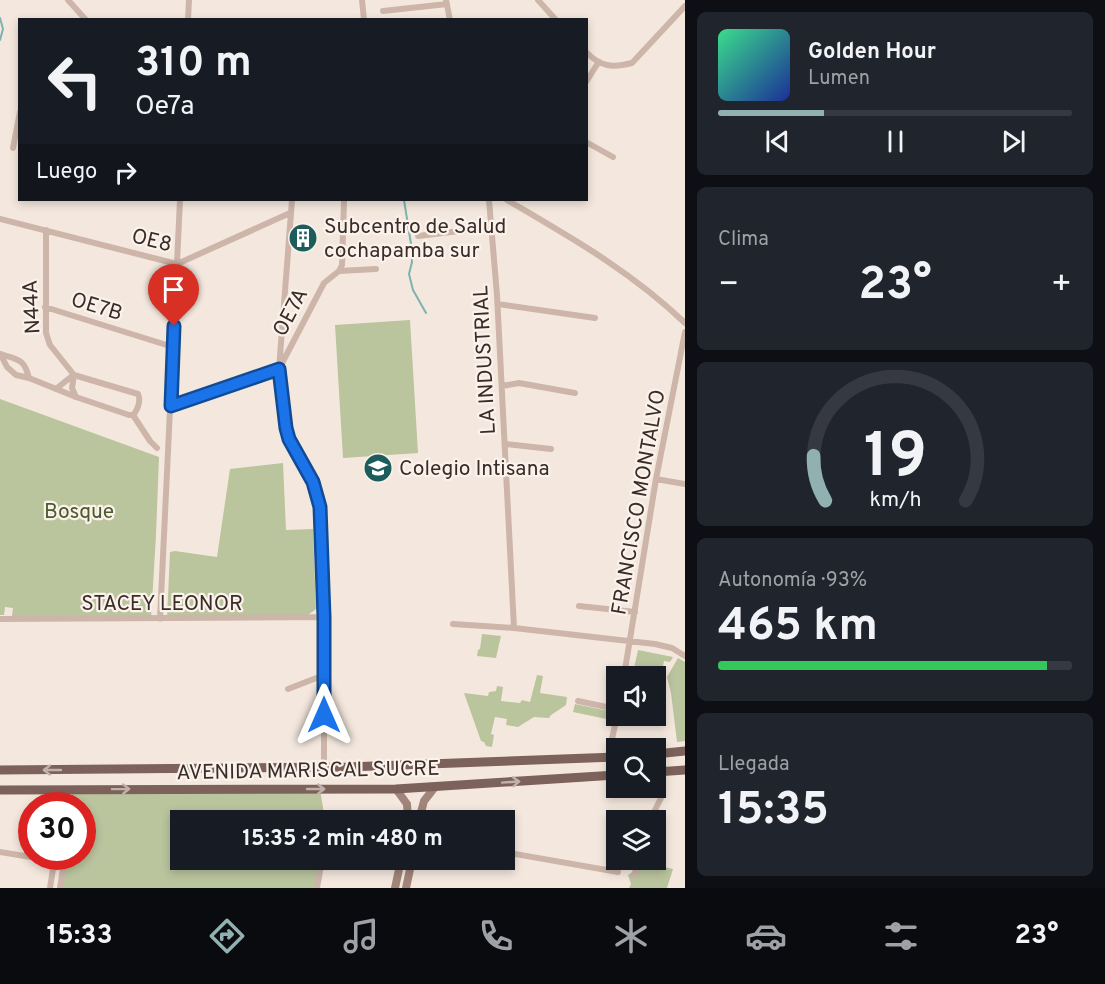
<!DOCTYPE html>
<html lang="es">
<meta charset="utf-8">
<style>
:root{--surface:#171b24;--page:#20242c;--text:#f1f3f6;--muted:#9ea1a6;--line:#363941;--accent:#91b0b1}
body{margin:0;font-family:Overpass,sans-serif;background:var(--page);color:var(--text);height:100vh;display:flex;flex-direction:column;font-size:22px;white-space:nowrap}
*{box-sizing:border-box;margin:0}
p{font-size:20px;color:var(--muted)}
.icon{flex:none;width:33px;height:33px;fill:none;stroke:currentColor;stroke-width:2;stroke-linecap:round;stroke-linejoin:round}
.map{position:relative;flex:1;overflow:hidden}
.sheet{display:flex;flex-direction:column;gap:12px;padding:12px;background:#0d0f14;width:420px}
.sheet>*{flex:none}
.top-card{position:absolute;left:18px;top:18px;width:570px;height:183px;border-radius:0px;box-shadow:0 3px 9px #0003;background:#171b24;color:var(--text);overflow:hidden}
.controls{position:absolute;left:606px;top:666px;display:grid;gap:12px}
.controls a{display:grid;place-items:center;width:60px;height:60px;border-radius:0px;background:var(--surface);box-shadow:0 3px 9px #0003;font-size:30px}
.speed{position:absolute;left:18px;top:792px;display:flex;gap:12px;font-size:30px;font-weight:700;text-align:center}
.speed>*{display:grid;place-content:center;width:78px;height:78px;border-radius:50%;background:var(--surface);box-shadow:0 3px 9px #0003;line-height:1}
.speed .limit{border:9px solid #d22;background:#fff;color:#111}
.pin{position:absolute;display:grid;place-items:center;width:51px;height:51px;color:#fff;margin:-62px -26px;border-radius:50% 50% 50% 0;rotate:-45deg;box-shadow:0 0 6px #0007}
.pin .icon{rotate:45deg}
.me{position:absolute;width:66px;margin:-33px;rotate:0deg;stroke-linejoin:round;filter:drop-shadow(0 0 4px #0008)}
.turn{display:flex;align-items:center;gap:21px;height:126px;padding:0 18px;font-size:27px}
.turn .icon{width:78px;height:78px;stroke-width:2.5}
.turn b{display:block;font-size:42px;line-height:51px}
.then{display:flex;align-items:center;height:57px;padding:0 18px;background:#0003;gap:12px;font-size:22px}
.big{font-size:45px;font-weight:700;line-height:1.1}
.sheet .tile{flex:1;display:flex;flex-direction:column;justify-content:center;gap:9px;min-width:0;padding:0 21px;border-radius:9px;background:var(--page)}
.sheet .dial{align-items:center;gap:0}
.dial svg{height:156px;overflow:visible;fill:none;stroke:var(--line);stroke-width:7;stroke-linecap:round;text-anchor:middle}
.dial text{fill:var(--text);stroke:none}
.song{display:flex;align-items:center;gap:18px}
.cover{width:72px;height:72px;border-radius:9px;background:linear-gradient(135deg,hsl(150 70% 55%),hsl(230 70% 35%))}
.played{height:6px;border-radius:3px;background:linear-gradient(90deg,var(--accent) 30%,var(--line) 30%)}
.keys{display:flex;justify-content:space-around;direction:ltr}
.heat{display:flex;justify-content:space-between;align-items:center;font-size:33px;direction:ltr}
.charge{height:9px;border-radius:4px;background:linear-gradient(90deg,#34c759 93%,var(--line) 0)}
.trip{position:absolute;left:170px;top:810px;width:345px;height:60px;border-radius:0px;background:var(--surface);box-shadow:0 3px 9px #0003;font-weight:700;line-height:60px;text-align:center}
.tab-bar{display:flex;height:96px;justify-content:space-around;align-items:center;background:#090b0e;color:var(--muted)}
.tab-bar .icon{width:42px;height:42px}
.tab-bar .current{color:var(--accent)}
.tab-bar b{font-size:27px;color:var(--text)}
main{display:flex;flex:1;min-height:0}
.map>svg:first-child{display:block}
</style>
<main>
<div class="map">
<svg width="685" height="888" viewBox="0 0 685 888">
<rect width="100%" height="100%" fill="#f4e8de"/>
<path fill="#bac49d" d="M410 320 418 453 343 458 335 325Z
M0 399 159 457 156 535 151 619 12 616 13 608 5 607 4 615H0Z
M283 463 286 530 313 529 316 609 308 615 167 619 170 552 175 551 217 557 230 469Z
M482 634 501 636 496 658 477 656 478 650 480 649Z
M638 650 673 657 670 662 664 661 661 677 658 676 657 680 656 676H639V674L633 673Z
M678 658 685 662V741L677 742 671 693 667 677Z
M537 675 543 676 540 693 567 697 566 705 551 715 549 718 534 717 518 727 506 725 507 719 495 717 491 734 494 735 492 747 486 746 484 742 481 741 464 693 488 696 489 692 496 691 497 686 503 687 501 701 520 703 522 700 530 702Z
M575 704 613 712 611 720 573 712Z
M320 789 325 820H180V860H320L316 888H60L65 857 82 856V806L69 805 73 790Z
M634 860 673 869 667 888H629L631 884 628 875C635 871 637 867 634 860Z"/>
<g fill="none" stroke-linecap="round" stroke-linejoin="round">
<path stroke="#7cb2b0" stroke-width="2" d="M0 18 3 29 0 40
M404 200 411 244 412 262 409 274 413 290 426 313"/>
<path stroke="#cdb6a9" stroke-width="6" d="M68 0 86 20
M362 0 364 20
M446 0 450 20
M538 0 556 20
M383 11 447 4
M188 20 189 0
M586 52C601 67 612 68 632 63L685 6
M586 82 598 63
M586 142 613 157
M13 148 20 112
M292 200 279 369 286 428 295 452 313 482 320 507 324 617V768
M489 200 497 295 514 628
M507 200C570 237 631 271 685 323
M0 219 177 264 290 213
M418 236 493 227
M339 271 376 269
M498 304 595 318
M45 307 173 347
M1 354C18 360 24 358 29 378
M1 355 7 367 16 375 29 378 76 397 129 415H133C138 410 141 400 138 394L74 375 50 345 46 333V230
M74 375 72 388 76 397
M502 386 519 383 575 393
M56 389 72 376
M171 406 279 369 324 283 339 271 342 265 344 200
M133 415 150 441 157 448
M505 444 551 449
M656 479 685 484
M579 606 635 612
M0 619 324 617
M160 619 180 200
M453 624 514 628 655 644 672 648 685 656
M624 676 656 479 685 332
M288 689 324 675
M578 701 616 709
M608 757 617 716
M329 820 331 814
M650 820 662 796 660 779
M0 852 55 861
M504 852 618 872
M634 876 639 860
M50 888 55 856
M60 888 65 856
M317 888 322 860"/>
<path stroke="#a1857a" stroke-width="8" d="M396 789 407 804 408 820
M419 820 424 801 435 787
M395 888 401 860
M406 888 412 860"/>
<path stroke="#7c625a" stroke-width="9" d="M656 754 685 751
M0 770 347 767 616 757
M656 772 685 770
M0 790 396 789 616 775"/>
</g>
<defs><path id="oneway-shaft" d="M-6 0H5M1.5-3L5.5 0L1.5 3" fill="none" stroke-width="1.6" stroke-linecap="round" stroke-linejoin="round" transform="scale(1.5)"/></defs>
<g stroke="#c2b1aa">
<use href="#oneway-shaft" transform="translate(52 770) rotate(-180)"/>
<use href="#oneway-shaft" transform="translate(511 782) rotate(-4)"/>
<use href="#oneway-shaft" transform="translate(121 789) rotate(-1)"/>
<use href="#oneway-shaft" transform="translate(316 789)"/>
</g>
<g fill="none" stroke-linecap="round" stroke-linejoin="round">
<g stroke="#114b97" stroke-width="15">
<path id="route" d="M174 326 171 406 279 369 286 428 289 439 313 482 320 507 324 617V715"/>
</g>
<use href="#route" stroke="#1a73e8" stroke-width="10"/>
</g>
<defs>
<g id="building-disc" transform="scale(1.5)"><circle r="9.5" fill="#1c5d5c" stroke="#fbf2eb"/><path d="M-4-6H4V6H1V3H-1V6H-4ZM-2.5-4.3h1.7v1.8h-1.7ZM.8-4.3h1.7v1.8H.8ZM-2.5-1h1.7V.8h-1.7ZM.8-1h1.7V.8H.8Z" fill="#fff"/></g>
<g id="university-disc" transform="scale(1.5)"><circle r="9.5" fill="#1c5d5c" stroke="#fbf2eb"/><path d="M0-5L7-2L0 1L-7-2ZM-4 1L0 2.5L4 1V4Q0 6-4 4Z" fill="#fff"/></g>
</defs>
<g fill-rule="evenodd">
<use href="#building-disc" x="303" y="238"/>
<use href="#university-disc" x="378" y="468"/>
</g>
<g text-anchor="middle" stroke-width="4.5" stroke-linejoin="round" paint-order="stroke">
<g font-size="21" fill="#3a2d29" stroke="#fbf2eb" text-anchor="start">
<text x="324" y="233">Subcentro de Salud<tspan x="324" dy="24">cochapamba sur</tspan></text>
<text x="399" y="475">Colegio Intisana</text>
</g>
<g font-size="21" fill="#3a2d29" stroke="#fbf2eb">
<text transform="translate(152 240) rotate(14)" y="7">OE8</text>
<text transform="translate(97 306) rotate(17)" y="7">OE7B</text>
<text transform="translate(31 307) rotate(-93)" y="7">N44A</text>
<text transform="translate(290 312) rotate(-62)" y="7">OE7A</text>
<text transform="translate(484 360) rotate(-93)" y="7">LA INDUSTRIAL</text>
<text transform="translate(638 502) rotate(-80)" y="7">FRANCISCO MONTALVO</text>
<text x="162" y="610">STACEY LEONOR</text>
<text transform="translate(308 770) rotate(-1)" y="7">AVENIDA MARISCAL SUCRE</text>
</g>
<g font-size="21" fill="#4c592c" stroke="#fbf2eb">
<text x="79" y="518">Bosque</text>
</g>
</g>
</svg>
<div class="controls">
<a><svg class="icon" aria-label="sound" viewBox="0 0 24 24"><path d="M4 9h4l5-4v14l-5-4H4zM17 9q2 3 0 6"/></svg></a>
<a><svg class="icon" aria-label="search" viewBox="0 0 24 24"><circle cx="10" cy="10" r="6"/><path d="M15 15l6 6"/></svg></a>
<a><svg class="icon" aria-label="layers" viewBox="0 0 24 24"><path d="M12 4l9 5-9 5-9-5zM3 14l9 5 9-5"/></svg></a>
</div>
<div class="speed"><div class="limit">30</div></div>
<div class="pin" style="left:174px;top:326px;background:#d93025"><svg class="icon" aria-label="arrive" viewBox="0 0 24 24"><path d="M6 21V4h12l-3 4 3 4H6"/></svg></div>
<svg class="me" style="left:324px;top:715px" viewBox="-20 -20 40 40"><path d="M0-17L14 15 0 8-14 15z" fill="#1a73e8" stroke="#fff" stroke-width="4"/></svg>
<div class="trip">15:35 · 2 min · 480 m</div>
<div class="top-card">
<div class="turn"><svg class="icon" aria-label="left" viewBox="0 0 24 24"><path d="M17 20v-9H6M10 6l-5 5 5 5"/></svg><div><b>310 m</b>Oe7a</div></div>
<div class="then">Luego<svg class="icon" aria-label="right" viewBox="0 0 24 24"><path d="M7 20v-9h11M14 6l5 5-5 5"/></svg></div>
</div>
</div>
<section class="sheet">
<div class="tile">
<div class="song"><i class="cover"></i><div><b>Golden Hour</b><p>Lumen</p></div></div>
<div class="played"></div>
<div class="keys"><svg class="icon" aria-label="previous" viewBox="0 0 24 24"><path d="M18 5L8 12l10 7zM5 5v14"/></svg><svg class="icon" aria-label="pause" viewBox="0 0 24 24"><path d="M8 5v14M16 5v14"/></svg><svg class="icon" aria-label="next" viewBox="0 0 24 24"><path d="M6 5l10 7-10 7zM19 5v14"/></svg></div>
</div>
<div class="tile"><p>Clima</p>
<div class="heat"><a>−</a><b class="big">23°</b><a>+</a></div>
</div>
<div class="tile dial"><svg viewBox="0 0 100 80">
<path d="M14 69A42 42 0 1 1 86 69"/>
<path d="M14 69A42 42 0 0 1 8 46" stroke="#91b0b1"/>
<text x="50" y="56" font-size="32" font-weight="700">19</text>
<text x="50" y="72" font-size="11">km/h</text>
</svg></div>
<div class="tile"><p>Autonomía · 93%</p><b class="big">465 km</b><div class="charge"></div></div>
<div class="tile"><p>Llegada</p><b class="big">15:35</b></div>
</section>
</main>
<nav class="tab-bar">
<b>15:33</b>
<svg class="icon current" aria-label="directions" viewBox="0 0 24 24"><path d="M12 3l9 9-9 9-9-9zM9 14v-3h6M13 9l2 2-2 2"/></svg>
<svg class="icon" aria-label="music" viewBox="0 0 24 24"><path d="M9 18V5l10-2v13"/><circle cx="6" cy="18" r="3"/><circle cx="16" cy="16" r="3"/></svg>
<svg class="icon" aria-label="phone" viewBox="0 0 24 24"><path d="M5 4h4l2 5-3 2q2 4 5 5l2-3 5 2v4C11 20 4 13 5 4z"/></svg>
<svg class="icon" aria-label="climate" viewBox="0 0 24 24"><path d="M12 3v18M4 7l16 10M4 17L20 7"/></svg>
<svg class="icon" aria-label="car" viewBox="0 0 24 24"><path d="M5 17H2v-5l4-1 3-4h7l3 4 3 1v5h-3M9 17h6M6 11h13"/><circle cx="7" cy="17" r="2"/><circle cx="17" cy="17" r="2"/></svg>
<svg class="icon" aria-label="filters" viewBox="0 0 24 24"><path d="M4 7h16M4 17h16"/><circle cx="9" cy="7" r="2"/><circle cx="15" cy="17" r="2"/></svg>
<b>23°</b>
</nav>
